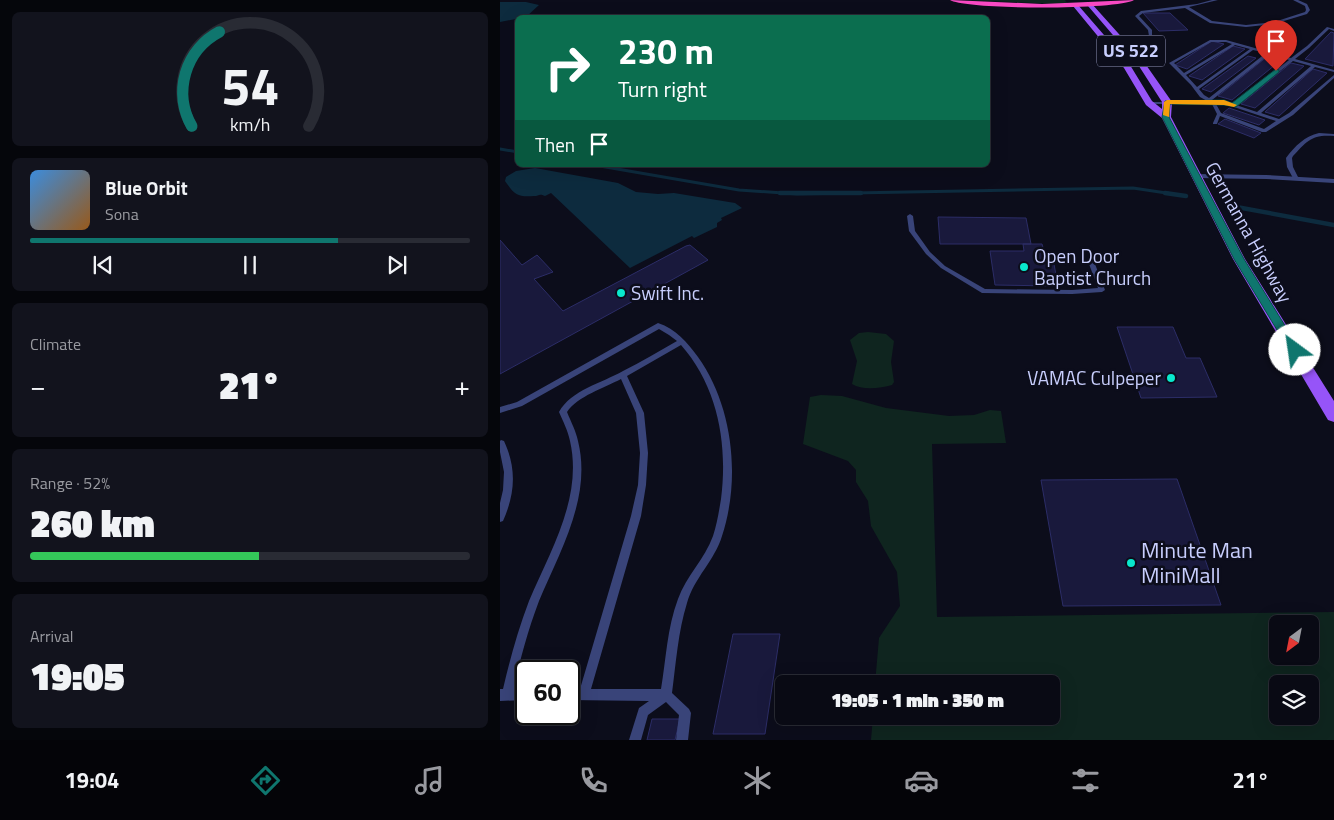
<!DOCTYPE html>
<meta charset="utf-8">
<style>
:root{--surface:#090a14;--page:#12131d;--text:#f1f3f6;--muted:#999aa0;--line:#292b34;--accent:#0f766e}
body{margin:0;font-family:"Titillium Web",sans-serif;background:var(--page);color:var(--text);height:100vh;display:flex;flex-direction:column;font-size:19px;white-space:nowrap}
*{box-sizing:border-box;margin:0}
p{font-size:16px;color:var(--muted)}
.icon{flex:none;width:28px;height:28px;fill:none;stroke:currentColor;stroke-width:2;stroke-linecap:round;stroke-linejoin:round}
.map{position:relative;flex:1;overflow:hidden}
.panel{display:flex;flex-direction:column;gap:12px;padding:12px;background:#05060b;width:500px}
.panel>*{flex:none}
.guide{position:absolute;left:15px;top:15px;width:475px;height:152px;border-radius:8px;box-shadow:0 5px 20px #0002,0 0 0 1px var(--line);background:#0b6e4f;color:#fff;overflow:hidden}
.needle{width:32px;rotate:212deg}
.controls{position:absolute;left:769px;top:615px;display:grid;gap:10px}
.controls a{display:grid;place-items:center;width:50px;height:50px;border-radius:8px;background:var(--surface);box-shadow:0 5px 20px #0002,0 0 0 1px var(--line);font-size:25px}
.speed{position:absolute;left:15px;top:660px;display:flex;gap:10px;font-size:25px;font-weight:700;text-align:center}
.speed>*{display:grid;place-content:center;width:65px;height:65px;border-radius:50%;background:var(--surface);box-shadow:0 5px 20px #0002,0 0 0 1px var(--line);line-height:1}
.speed .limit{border:2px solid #111;border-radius:8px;background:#fff;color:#111}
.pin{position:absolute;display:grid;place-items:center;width:42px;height:42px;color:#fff;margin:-51px -21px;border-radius:50% 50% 50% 0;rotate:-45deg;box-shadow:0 0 5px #0007}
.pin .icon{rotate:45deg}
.me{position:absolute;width:55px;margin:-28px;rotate:329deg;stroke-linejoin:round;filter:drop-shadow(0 0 4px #0008)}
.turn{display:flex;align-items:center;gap:18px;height:105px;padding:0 20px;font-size:22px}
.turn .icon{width:65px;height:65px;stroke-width:2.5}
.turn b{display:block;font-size:35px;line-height:42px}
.then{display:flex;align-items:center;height:48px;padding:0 20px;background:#0003;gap:10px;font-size:19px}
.big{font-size:38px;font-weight:800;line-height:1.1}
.panel .card{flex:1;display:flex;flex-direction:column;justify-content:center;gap:8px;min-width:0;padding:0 18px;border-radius:8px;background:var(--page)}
.panel .dial{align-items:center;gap:0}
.dial svg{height:130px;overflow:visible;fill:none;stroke:var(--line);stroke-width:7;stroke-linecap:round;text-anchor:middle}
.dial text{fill:var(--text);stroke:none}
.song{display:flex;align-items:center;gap:15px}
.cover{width:60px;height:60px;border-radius:8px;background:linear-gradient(135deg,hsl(210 70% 55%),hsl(30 70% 35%))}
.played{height:5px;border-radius:2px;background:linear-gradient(90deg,var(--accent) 70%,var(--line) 70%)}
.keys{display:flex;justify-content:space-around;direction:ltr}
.heat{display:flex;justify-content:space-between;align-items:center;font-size:28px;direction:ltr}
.charge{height:8px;border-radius:4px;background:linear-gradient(90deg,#34c759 52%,var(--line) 0)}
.trip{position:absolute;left:275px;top:675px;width:285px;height:50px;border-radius:8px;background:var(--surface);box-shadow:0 5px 20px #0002,0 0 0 1px var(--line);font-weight:800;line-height:50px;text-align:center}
.dock{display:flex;height:80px;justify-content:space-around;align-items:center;background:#040408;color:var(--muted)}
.dock .icon{width:35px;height:35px}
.dock .current{color:var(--accent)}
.dock b{font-size:22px;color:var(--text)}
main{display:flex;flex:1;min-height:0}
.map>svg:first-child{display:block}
</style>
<main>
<section class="panel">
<div class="card dial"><svg viewBox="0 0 100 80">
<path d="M14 69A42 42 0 1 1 86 69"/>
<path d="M14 69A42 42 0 0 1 31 11" stroke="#0f766e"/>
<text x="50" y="56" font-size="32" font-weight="700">54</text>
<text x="50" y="72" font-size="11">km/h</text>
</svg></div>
<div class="card">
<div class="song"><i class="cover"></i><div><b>Blue Orbit</b><p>Sona</p></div></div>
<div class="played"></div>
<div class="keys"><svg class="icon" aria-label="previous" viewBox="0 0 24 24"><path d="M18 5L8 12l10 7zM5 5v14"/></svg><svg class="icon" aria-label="pause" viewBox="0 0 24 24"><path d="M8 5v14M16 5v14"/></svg><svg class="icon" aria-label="next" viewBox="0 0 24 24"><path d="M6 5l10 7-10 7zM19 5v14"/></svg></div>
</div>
<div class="card"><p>Climate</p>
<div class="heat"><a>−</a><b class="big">21°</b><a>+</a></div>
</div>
<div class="card"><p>Range · 52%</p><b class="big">260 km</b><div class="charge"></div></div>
<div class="card"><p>Arrival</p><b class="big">19:05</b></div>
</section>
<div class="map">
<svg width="834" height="740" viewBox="0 0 834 740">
<rect width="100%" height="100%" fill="#0c0d1b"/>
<path fill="#0f251f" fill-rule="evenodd" d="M461 0H565L567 3 559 4Z
M368 332 386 334 394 341 391 362 394 382 392 385C381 388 363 391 352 384L357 361 350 340 359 333Z
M321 395 342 396 386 408 449 416 474 415 490 410 501 411 506 443 432 444 437 617 834 612V740H371L373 716H551V684H375L379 638 400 606 397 572 371 526 368 501 356 482V470L348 461 303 444 310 397ZM778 624H810V656H778ZM778 684H810V716H778Z"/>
<path fill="#0d2b3e" d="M0 2H26L39 5 26 17 0 22Z
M35 168 118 183 136 192 158 194 174 193 235 203 242 208 221 218 222 220 217 223V227L194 238 192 236 130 268 51 193 45 196C39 193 39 196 34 196 17 197 15 195 5 181L6 177 16 171Z"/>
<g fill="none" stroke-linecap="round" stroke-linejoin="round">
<path stroke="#0d2b3e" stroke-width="3" d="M0 149 18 152
M94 165 239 190 297 194 633 188 673 194"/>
<path stroke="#0d2b3e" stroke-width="4.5" d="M280 193H361
M665 193 686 196
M731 206 834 225"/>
</g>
<path fill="#19193c" stroke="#2c2d67" d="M643 13H670L688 30 659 31Z
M831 32 834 33 833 66 805 59Z
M712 41 724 44 687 69 675 65Z
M733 46 745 49 702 80 689 76Z
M748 56 756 58 711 92 702 89Z
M768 56 781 60 732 100 718 96Z
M791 63 804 66 755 108 741 104Z
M813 69 827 73 779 116 765 112Z
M729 108 765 120 759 125 723 113Z
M725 119 761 133 754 138 718 124Z
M438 217 526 218 531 244H440Z
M0 240 22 265 37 255 53 272 34 279 63 311 186 246 190 245 208 260 0 374Z
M523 244H542L546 259H553L556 275H549L552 286 495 285 490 251H524Z
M617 327H673L686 358H700L717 397 641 398Z
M677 479 721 605 563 606 541 480Z
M233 634H280L265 734H213Z
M152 719H180L175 740H147Z"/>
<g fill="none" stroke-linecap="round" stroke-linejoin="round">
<path fill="#394479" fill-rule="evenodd" d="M712 0H718L689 7 712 21 746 25 774 22 805 12 806 10 805 6 793 0H798L807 4 810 10 807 14 774 24 746 27 710 23 685 8 643 13 639 16 652 30V38L622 41 620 40 649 36 648 30 635 16 641 11 697 4Z
M827 27 834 29V31L829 29 809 48 795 59 834 70V72L815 67 761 113 779 119 789 113 834 75V78L793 115 766 132H762L720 116 717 124H713V123L717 114 712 104H649L647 103 649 102H709L700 97 691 85 669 63 710 40H726L791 58 807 46ZM711 42H726L732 44 684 73 674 63ZM735 45 750 49 697 87 686 75ZM753 50 766 53 709 98 704 95 699 89ZM770 54 789 60 732 104C725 102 718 103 712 100ZM793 61 811 66 757 112 736 105ZM716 104H725L776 121 764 129 721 113Z
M819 133 834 134V136C812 134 807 141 793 156L792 158 793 167 799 179 794 180 787 167 786 158C795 146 805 136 819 133Z
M410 214 413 216 415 231 430 252 445 266 485 289 572 290 598 288 589 264 592 262 595 264 605 290 602 292 572 294 482 293 441 268 426 254 409 231 407 216Z
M158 323C176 329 187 342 198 357 233 406 241 478 222 536 215 560 194 578 187 603 178 632 176 663 172 693L189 709 191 713 188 740H176L179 715 166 702 148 715 141 740H129L139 708 149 701 69 700V690L80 689 131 516 138 485 140 453 136 413 121 379C104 388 78 396 67 412 71 422 76 431 78 441 92 497 60 551 39 601 28 630 20 659 14 689L26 690V700L0 701V689H3C10 659 18 630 29 601 50 551 83 498 70 441 68 431 63 421 59 412 71 390 102 383 123 371 141 362 159 351 177 341L169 335 159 329 22 406 0 413V407L17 402ZM181 345C218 387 228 444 221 499 219 511 217 524 213 536 205 559 186 576 178 599 167 628 166 660 161 689H91L141 516 146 485 148 453 144 413 127 376Z
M1 440 4 441C17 469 15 494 3 521L0 522V503L3 490 4 472 0 452V441Z"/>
<path fill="#394479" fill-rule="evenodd" d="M693 174 766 175 834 179V183L766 179 696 178H693Z"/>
<path fill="#9654f8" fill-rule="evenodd" d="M588 4H592L644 62 672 102 671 117 745 259 834 401V422L828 420 733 259 662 118 646 105 624 68 573 6 578 5 630 65 652 101 662 109V102L637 63 588 6Z"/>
<path fill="#f849c3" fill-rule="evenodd" d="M450 0 542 4 634 0C618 10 466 10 450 0Z"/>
</g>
<path fill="#0f766e" stroke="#0a4d48" d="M776 69 779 70V72L736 107 724 105 670 104 669 117 744 259 800 350 795 355 791 353 734 259 662 117 665 101 724 100 732 103Z"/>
<path fill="#f59e0b" d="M724 100 737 105 734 107 724 105 670 104 669 117 663 115 664 102 667 100Z"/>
<g fill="#09e8cd" stroke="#0c0d1b" stroke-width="2">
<circle cx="524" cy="267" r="5"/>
<circle cx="121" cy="293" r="5"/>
<circle cx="671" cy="378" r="5"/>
<circle cx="631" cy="563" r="5"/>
</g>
<g text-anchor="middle" stroke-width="5" stroke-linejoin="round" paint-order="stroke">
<rect fill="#0c0d1b" stroke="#9094b9" stroke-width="1" x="597" y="35.5" width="68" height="31" rx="4"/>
<g font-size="18" font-weight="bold" fill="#c8cefd">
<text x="631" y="57">US 522</text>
</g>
<g font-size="19" fill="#c8cefd" stroke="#0c0d1b">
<text transform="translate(749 232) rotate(61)" y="7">Germanna Highway</text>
</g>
<g font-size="19" fill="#c8cefd" stroke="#0c0d1b" text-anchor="start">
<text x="534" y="263">Open Door<tspan x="534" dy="22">Baptist Church</tspan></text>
<text x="131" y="300">Swift Inc.</text>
<text x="661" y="385" text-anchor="end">VAMAC Culpeper</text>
</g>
<g font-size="22" fill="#c8cefd" stroke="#0c0d1b" text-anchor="start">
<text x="641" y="558">Minute Man<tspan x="641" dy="25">MiniMall</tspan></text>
</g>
</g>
</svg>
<div class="controls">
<a><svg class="needle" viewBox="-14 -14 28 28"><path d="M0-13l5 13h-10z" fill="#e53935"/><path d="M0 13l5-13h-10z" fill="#999aa0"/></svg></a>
<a><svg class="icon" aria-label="layers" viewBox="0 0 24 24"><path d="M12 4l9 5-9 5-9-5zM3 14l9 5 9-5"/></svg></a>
</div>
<div class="speed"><div class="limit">60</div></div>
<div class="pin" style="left:776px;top:71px;background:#d93025"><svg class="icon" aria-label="arrive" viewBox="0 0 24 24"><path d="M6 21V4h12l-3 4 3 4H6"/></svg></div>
<svg class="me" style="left:795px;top:350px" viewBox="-20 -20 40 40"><circle r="19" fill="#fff"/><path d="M0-13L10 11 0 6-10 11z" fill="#0f766e"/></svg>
<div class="trip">19:05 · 1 min · 350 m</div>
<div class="guide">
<div class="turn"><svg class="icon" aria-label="right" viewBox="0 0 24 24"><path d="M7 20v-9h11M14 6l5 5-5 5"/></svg><div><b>230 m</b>Turn right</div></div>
<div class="then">Then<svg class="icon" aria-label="arrive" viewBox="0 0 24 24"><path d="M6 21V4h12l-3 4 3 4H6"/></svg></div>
</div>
</div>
</main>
<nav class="dock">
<b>19:04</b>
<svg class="icon current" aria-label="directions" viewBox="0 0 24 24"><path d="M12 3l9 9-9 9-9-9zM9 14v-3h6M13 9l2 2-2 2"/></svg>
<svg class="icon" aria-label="music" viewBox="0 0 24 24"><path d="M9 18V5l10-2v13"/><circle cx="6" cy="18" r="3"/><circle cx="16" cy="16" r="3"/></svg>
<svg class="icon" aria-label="phone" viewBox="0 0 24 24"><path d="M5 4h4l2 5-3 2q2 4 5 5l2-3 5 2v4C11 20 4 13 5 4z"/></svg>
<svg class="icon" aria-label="climate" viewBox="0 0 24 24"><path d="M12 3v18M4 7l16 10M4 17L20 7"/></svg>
<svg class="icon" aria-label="car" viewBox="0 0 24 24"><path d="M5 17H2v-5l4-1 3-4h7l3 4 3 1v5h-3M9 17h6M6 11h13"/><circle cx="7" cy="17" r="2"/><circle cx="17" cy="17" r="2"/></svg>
<svg class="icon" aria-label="filters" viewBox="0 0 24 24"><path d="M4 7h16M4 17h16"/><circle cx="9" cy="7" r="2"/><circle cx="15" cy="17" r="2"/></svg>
<b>21°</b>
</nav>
